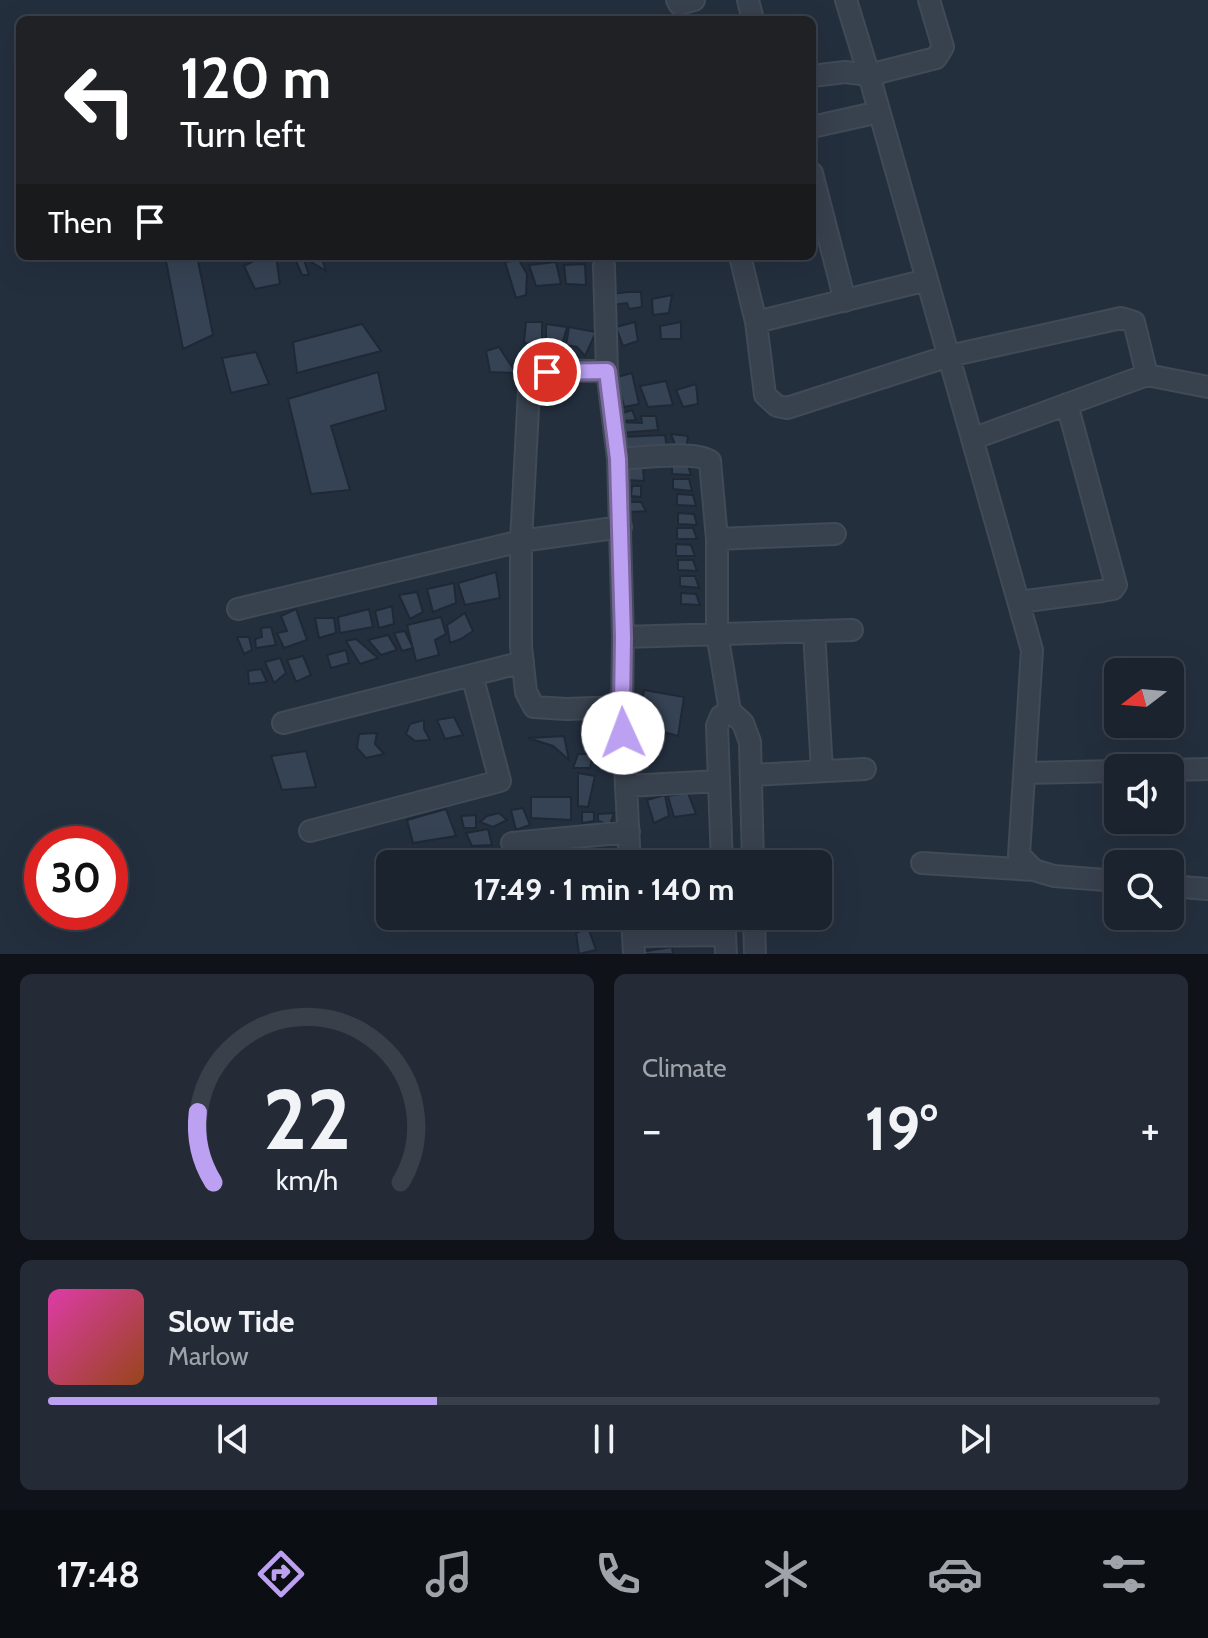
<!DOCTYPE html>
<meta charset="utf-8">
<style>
:root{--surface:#1b232e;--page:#242b36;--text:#f1f3f6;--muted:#a0a4aa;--line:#39404a;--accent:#bca0f2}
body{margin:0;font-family:Cabin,sans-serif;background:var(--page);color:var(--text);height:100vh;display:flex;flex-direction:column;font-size:30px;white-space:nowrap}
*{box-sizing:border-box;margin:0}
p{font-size:26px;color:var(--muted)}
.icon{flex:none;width:44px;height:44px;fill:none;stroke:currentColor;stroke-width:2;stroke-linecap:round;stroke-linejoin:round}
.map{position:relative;height:954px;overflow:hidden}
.side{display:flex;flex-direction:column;gap:20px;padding:20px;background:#0f1319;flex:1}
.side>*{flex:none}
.guide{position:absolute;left:16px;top:16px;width:800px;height:244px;border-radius:12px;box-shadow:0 8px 32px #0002,0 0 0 2px var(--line);background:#202124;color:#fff;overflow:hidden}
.needle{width:52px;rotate:254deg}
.fabs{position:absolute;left:1104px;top:658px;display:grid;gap:16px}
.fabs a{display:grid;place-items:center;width:80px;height:80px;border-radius:12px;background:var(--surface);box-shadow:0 8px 32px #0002,0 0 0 2px var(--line);font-size:40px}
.speed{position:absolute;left:24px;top:826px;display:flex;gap:16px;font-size:40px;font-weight:700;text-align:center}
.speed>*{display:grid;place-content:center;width:104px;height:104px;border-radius:50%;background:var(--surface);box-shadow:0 8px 32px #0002,0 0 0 2px var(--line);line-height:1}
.speed .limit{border:12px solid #d22;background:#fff;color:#111}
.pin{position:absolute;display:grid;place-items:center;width:68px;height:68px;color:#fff;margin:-34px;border:4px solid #fff;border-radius:50%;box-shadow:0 2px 8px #0007}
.me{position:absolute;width:88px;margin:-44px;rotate:358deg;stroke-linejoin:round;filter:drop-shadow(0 0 6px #0008)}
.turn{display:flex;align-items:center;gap:28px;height:168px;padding:0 32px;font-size:36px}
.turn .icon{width:104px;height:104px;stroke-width:2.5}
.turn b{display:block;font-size:56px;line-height:68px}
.then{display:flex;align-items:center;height:76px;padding:0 32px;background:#0003;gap:16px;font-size:30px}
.big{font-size:60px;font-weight:800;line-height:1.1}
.side .tile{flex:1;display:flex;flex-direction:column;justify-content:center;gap:12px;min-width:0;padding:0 28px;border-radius:12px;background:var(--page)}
.side .dial{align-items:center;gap:0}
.dial svg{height:208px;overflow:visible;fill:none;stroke:var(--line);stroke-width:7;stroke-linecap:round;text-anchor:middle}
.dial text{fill:var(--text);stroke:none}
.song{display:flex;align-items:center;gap:24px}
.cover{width:96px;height:96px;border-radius:12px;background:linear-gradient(135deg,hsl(320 70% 55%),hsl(20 70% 35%))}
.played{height:8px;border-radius:4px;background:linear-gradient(90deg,var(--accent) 35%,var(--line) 35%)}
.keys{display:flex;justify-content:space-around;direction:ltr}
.heat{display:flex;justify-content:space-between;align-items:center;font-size:44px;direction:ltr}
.side .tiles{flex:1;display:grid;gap:20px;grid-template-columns:1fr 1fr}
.tile:last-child{grid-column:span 2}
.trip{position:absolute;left:376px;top:850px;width:456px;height:80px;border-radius:12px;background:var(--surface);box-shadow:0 8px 32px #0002,0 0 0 2px var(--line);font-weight:800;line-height:80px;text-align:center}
.tabs{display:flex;height:128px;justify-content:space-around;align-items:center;background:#0b0e12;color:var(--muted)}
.tabs .icon{width:56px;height:56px}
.tabs .on{color:var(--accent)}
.tabs b{font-size:36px;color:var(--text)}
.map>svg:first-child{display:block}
</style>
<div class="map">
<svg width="1208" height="954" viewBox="0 0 1208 954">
<rect width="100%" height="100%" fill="#242f3e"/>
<path fill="#364354" stroke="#1f2835" stroke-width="2" d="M165 256H197L213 335 183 349Z
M264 256H276L280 284 255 289 244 266Z
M294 256H321L326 271 303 257 309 275H302Z
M519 260 527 274 526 295 516 298 505 262Z
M556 262 561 284 536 286 529 265Z
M585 264 586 285 566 284 564 265Z
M627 292H641L642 307 629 309 627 303 613 305 612 294Z
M672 295 669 313 653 315 652 299Z
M526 322H542V345L524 343Z
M635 322 638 341 623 346 616 327Z
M681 322V339H661L660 326Z
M362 324 381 351 297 373 293 342Z
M546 324 567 327 562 345 546 344Z
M569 327 596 332 585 356 577 347 566 345Z
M499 347 516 373 490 372 486 351Z
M552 349 567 350 565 364 554 365Z
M256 352 269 384 231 393 222 358Z
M378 372 386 410 331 426 350 490 311 494 288 399Z
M632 373 639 404 624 407 617 377Z
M666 381 673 405 648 407 640 386Z
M696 384 698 404 683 407 676 390Z
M632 410 636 420 621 421 620 414Z
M641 416H656L658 430 619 433 616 422 642 423Z
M671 434 688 436 686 450 676 447Z
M665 435 667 447 623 449 622 437Z
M672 463H687L691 475 672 474Z
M627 466H643L644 481 627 480Z
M673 479H689L692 491 673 489Z
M632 486H641V497L631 496Z
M677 494 693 495 696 506 677 505Z
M628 502H641L646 511 630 512Z
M678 513 694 514 697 525 678 524Z
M677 528H693L697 539H677Z
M676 544 691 545 695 556H676Z
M678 560H693L697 571 678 570Z
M496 572 500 598 465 605 458 583Z
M680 576H695L699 588 680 586Z
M454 583 456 603 433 612 427 589Z
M417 592 423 612 410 619 399 595Z
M681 593 696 594 700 605 681 604Z
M392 606 394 624 379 628 375 611Z
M296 609 307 640 284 648 277 633 287 631 281 616Z
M369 609 373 627 340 633 338 617Z
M465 613 473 631 461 639 450 643 447 625Z
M441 617 446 634 435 640 439 655 416 661 407 625Z
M315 618H334L336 633 319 638Z
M271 627 276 645 256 648 255 639 262 637 261 628Z
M405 631 413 648 402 651 394 633Z
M388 635 397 650 381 655 368 640Z
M237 637H249L252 650 244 654Z
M356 639 378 658 360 664 346 641Z
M346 650 349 663 331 668 327 655Z
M303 656 311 675 296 682 287 660Z
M280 658 286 673 274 683 265 662Z
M261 669 267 682 249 684 248 671Z
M644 690 684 697 678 736 638 725Z
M454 717 463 735 445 739 437 720Z
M424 720V729L430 740 415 741 406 734 410 724Z
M377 733 375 744 384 754 366 758 357 748 359 734Z
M564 736 569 760 553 746 528 738Z
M306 751 316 787 282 790 271 756Z
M578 754H593L590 768H573Z
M578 773 595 776 588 807 578 806Z
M688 793 696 814 674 817 668 796Z
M665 795 669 816 654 823 647 800Z
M531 797H571V820L531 818Z
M523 808 530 825 516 830 511 810Z
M446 809 456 836 413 843 407 820Z
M582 812H594V821L582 823Z
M499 813 507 820 493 827 480 822 487 816Z
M614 813 610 825 598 821V814Z
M476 815V828H464L461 816Z
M488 829 492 845 472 846 466 833Z
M664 849 665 864H642L641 854Z
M574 852 597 853V864H576Z
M579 916H599L600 922 580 923Z
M645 916H678L679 928H646Z
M588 927 596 950 579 954 576 933Z
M672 947 673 954H640V952Z"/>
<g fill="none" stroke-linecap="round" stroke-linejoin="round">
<g stroke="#414a57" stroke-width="24">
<path id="street" d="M677 0 679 4 694 0
M748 0 753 20
M846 0 869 75 936 58 943 47 929 0
M812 76 845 72 869 75 1032 650 1019 855 1034 870 1054 876 1118 881
M812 127 879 112
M812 173 845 301
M740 256 756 322
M604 266 607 371 618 459 623 637 622 707 630 864
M927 280 756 322 765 395 777 406 787 408 949 356 1121 318 1134 322 1147 375
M607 371C592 372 543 367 534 378 531 381 530 385 529 390L521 541V646L526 692 534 707 566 709 622 707
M972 439 1147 375 1208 387
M618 459C639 458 694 450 710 461L717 539V633L730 711 743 723 750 742 753 864
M717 539 835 534
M1019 602 1102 591 1113 589 1116 585 1067 404
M238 609 521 541 621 527
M814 631 822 771
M623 637 852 630
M283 723 523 662
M1170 770 1208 769
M1025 773 1118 771
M751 775 865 769
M627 786 719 781
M310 831 500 781 472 675
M512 843 629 832
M922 863 1034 870
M722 864 717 726 721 716 730 711
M1170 886 1208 889
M632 916 634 954
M724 916 726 954
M754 916 755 954
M633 936 725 935"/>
</g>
<use href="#street" stroke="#38414e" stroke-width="20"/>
</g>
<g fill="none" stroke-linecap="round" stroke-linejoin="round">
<g stroke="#7a689d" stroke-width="20">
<path id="route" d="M547 372 607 371 618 459 623 637 622 707 623 733"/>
</g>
<use href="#route" stroke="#bca0f2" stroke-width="14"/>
</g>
</svg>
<div class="fabs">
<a><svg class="needle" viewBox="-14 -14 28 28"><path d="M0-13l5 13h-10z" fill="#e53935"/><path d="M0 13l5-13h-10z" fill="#a0a4aa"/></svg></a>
<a><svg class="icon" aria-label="sound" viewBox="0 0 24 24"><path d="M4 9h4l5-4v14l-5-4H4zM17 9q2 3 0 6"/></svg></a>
<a><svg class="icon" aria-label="search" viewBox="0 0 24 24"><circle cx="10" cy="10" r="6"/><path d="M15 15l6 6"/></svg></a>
</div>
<div class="speed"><div class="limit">30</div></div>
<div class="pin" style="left:547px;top:372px;background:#d93025"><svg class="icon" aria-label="arrive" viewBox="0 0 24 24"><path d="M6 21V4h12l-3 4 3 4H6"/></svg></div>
<svg class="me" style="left:623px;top:733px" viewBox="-20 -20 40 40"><circle r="19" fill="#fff"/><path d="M0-13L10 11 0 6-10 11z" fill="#bca0f2"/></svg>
<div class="trip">17:49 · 1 min · 140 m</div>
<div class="guide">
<div class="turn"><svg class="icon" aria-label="left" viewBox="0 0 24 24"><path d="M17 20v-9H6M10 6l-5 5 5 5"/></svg><div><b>120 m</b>Turn left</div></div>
<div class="then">Then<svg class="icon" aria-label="arrive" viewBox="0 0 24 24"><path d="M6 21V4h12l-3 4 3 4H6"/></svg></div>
</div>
</div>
<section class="side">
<div class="tiles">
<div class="tile dial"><svg viewBox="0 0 100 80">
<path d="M14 69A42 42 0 1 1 86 69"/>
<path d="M14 69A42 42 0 0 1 8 42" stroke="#bca0f2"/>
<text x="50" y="56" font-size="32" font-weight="700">22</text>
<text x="50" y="72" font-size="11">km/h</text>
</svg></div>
<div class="tile"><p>Climate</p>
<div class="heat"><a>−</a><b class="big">19°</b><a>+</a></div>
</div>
<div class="tile">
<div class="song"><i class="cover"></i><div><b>Slow Tide</b><p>Marlow</p></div></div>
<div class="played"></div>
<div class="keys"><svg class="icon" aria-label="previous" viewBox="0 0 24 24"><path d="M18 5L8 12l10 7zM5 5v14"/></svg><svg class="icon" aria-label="pause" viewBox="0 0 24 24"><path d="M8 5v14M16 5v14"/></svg><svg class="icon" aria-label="next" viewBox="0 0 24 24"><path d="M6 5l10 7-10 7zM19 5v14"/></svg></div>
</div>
</div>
</section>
<nav class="tabs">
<b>17:48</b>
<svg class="icon on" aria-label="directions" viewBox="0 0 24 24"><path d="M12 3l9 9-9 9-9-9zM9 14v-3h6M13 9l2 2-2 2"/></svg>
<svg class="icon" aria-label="music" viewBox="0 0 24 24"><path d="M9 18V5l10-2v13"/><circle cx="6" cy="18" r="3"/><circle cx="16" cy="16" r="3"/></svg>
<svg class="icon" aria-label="phone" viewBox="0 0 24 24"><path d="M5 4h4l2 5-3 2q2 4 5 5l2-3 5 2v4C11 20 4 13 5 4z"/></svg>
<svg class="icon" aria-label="climate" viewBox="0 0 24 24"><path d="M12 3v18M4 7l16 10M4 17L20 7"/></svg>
<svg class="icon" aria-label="car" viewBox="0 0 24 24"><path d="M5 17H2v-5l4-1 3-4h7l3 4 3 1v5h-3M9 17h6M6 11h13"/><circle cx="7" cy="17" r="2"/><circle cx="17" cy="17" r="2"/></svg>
<svg class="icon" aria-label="filters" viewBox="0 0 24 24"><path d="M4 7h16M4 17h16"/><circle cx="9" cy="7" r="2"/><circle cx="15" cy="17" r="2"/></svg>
</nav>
